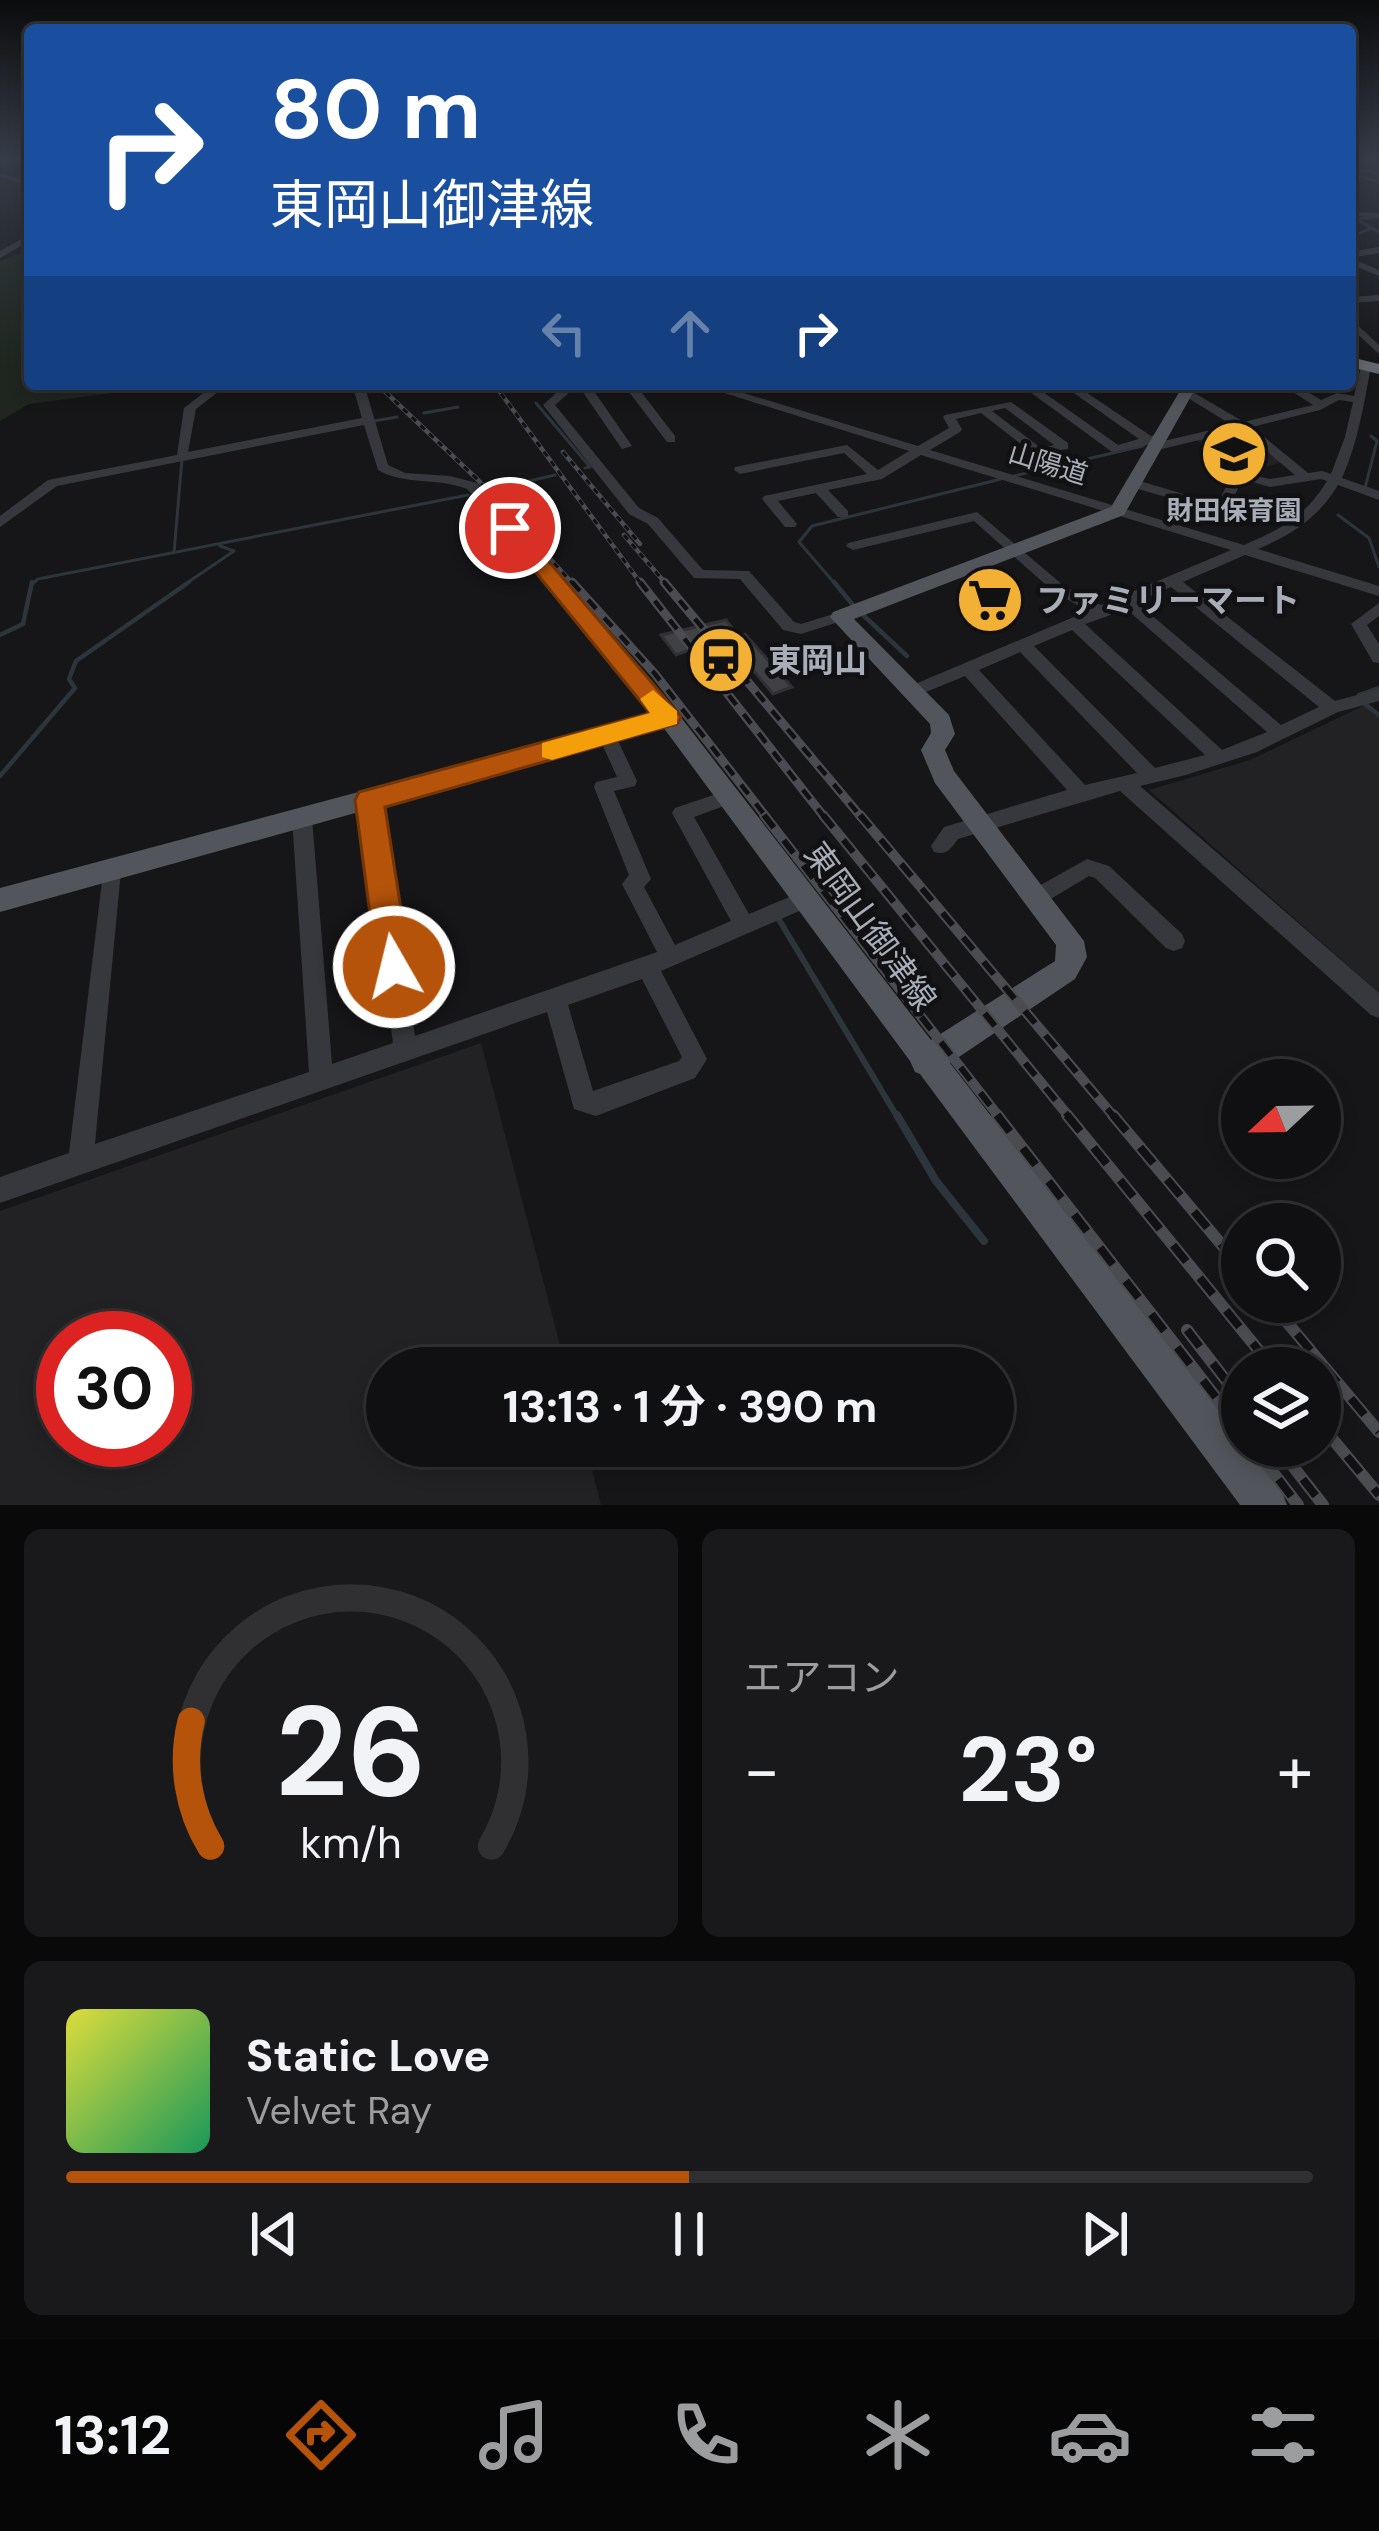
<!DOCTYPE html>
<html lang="ja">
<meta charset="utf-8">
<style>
:root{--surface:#101012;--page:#19191b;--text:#f1f3f6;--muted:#9c9d9f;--line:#303032;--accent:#b45309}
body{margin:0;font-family:"DM Sans","Noto Sans JP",sans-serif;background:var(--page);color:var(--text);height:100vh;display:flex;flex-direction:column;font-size:45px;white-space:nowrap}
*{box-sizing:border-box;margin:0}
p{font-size:39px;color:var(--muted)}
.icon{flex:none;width:66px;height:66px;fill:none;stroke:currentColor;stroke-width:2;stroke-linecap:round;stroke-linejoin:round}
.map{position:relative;height:1505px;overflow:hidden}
.details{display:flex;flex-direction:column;gap:24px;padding:24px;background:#09090a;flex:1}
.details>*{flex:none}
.guide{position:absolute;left:24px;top:24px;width:1332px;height:366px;border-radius:12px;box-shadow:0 6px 18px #0003,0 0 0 3px var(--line);background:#1a4fa0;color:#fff;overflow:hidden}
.needle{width:78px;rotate:248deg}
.controls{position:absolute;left:1221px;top:1059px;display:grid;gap:24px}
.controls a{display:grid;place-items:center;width:120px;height:120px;border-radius:50%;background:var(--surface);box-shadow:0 6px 18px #0003,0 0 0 3px var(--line);font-size:60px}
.speed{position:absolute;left:36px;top:1311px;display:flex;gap:24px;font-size:60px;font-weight:700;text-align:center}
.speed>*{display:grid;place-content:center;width:156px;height:156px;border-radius:50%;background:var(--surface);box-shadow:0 6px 18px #0003,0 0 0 3px var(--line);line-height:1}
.speed .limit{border:18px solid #d22;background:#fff;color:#111}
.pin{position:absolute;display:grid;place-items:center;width:102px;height:102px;color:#fff;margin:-51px;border:6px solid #fff;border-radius:50%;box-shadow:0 3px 12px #0007}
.me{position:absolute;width:132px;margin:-66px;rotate:352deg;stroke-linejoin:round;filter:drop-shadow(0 0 9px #0008)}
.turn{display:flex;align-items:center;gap:42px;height:252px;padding:0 48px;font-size:54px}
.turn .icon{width:156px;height:156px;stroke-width:2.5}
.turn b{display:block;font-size:84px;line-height:102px}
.lanes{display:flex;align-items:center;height:114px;padding:0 48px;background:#0003;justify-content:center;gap:60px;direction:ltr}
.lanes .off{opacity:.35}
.big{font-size:90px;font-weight:700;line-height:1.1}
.details .card{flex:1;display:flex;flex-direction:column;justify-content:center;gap:18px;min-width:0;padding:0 42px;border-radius:18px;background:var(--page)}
.details .dial{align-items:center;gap:0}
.dial svg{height:312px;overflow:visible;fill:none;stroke:var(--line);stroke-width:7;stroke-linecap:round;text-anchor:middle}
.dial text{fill:var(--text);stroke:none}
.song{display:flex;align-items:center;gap:36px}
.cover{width:144px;height:144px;border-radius:18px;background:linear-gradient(135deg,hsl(60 70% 55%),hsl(150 70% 35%))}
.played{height:12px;border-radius:6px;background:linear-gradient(90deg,var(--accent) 50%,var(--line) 50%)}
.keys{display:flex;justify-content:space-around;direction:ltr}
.heat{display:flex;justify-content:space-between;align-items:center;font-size:66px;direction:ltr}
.details .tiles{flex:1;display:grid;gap:24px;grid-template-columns:1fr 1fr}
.card:last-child{grid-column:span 2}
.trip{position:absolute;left:366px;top:1347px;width:648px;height:120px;border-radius:60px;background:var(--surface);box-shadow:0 6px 18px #0003,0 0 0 3px var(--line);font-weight:700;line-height:120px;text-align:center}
.tabs{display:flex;height:192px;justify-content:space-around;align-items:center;background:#060607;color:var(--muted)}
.tabs .icon{width:84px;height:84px}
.tabs .selected{color:var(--accent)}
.tabs b{font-size:54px;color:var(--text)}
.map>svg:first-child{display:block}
</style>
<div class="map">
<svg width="1379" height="1505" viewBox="0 0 1379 1505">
<rect width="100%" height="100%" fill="#161618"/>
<path fill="#222225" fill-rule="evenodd" d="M1245 430 1283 462 1250 471 1194 439Z
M1365 705 1379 717V993L1149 790 1250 760Z
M481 1043 566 1368H387V1446H586L601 1505H0V1211ZM63 1338H165V1440H63Z"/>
<path fill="#1e261f" d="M30 250V384H181L29 404 0 421V261Z"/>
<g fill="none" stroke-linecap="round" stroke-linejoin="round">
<path stroke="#2c353c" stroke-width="3" d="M1350 174 1379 182
M1350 216 1379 232
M1357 219 1379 217
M1350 238 1371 228
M475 389 478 384
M536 403 590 467 585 468
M424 413 458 407
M374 421 397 417
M1014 476 1143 446
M1365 488 1377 441 1371 436
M487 491 555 475
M1338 515 1369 538 1379 567
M174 553 182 459
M31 585 38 579 468 495
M184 585 234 551 220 546
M836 585 799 542 812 526 1001 479"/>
<path stroke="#2c353c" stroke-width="4.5" d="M834 582 852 604
M863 615 907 656
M0 635 23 624 32 582
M1359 695 1379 688
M1365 704 1379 715
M0 776 75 688 69 679 76 661 189 582"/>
<path stroke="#2c353c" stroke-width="6" d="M778 918 898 1118"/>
<path stroke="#2c353c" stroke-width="8" d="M897 1115 936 1181 984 1241"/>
</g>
<path fill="#404145" stroke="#303034" stroke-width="3" d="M726 620 736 633 676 655 661 635Z
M745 634 792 687 773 694 727 639Z"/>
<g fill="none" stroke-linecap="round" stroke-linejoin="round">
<path fill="#37383d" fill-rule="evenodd" d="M30 157V159L0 162V158Z
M1350 165 1379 172V176L1350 169Z
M0 173 30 182V186L0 177Z
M1350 212 1379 213V217L1350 216Z
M30 234V241L0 258V251Z
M1379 247V253L1350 258V252Z
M1350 258 1379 270V276L1350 264Z
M1379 295V301L1350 303V297Z
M1350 318 1379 345V354L1350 327Z
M1366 363 1371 366C1364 404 1358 442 1342 478L1379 491V500L1338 485C1318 518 1293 534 1258 549L1379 586V596L1245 555 1183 582 1335 701 1379 689V701L1338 712 1257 752 1186 775 1140 786 1379 993V1018L1371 1015 1120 791 958 839C951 848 947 856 934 852L931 846 944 827 1067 790 965 676 914 697 908 695 906 691 908 687 1088 611 1054 592 974 521 853 550 846 546 848 543 977 512 1064 586 1101 605 1231 550 921 455 882 479 828 490 848 511V517H838L816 493 778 501 797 524 795 527H785L762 499 764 496 867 474 844 453 740 474 734 470 735 467 847 445 878 470 909 451 696 384H714L918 446 949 428 943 417 945 415 1011 402 1068 443V449L1035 455 981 413 956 419 962 429 960 432 930 450 1244 545C1281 529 1305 517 1327 481L1321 479 1270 487 1242 479 1229 509 1222 513 1131 487V481L1136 480 1218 504 1233 471 1270 479 1295 475 1241 430 1158 450 1154 449 1153 444 1112 452 1026 389 1036 387 1118 445 1139 439 1061 384H1074L1151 436 1159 434 1165 438 1155 443 1232 425 1165 384H1179L1244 422 1313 405 1281 384H1295L1321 400 1337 393 1354 396 1361 366ZM1339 400 1353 402 1345 437 1331 474 1322 471 1308 473 1252 427 1320 410ZM1005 408 1054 445 1041 448 992 411ZM1171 587 1319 707 1281 725 1136 602ZM1124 607 1267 732 1222 750 1085 624 1108 616ZM1072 630 1205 755 1155 768 1034 646ZM1020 652 1137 773 1085 785 979 670Z
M215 384H228L196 409 188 452 362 418 352 384H364L388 465 405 473 450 476 477 483 569 585 674 713 677 717 674 721H662L559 591 467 489C438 477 406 486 378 470L364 425 57 486 0 527V516L48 480 177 455 184 408Z
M566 384H589L632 446 622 449 578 385 555 405 639 508 658 518 703 570 749 571 794 622 801 624 840 612 848 617 845 620 801 634 783 630 740 579 694 578 648 524 629 514 543 405Z
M623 384H635L675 436V442H667Z
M1379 603V616L1367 625 1379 644V663L1373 662 1351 624Z
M607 729 613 730 637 781 635 786 614 791 651 879 644 887 675 945 731 921 672 813 675 808 731 789 738 791 740 796 738 801 694 817 749 914 806 890 813 893 816 899 813 905 661 971 707 1059 695 1078 596 1116 574 1109 547 1012 0 1203V1177L69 1153 104 865 111 863 118 865 121 871 95 1144 309 1072 292 818 295 813H309L312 818 332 1064 393 1043 361 800 363 795H377L379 800 415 1036 657 952 622 884 629 875 594 787 596 782 617 777 598 735ZM642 979 682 1057 679 1061 593 1091 568 1005Z
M1087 859 1109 866 1182 934 1185 941 1182 948 1174 951 1166 948 1095 878 1089 876 1044 903 1037 906 1030 903 1027 897 1030 891Z"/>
<path fill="#53555c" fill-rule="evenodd" d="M1184 384H1198L1124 515 854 619 949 715 955 734 945 750 954 771 1084 941 1087 957 1075 979 950 1063 1242 1440V1446H1247L1281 1490 1287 1505H1240L920 1074 915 1072 910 1061 663 727 0 912V888L668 709 676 711 931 1040 1055 961 1056 945 935 783 921 750 931 733 930 724 830 617 833 612 1111 507Z"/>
<path fill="#63666e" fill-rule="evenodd" d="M1350 357 1379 364V374L1350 367Z"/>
<g stroke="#4a4c52" stroke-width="4.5">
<path id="rail-far3" d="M377 384 478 480 574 585
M494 384 642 585
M563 452 640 544
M624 535 667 585"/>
</g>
<g stroke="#4a4c52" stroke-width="9">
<path id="rail-far2" d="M572 582 655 674 767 818
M640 582 825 818
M664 582 862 818"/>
</g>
<g stroke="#4a4c52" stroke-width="10">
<path id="rail-far1" d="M764 815 1000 1118
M823 815 1070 1118
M860 815 1115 1118"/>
</g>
<g stroke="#4a4c52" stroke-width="12">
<path id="rail" d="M997 1115 1242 1431
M1067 1115 1273 1368
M1113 1115 1242 1269
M1270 1302 1379 1432
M1187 1330 1242 1401
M1320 1424 1379 1495
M1253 1446 1298 1505
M1277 1446 1323 1505"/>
</g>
<use href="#rail-far3" stroke="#111113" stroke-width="3" stroke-dasharray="6" stroke-linecap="butt"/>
<use href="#rail-far2" stroke="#111113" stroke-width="4.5" stroke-dasharray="12" stroke-linecap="butt"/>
<use href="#rail-far1" stroke="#111113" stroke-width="6" stroke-dasharray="16" stroke-linecap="butt"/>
<use href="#rail" stroke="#111113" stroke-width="8" stroke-dasharray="21" stroke-linecap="butt"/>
</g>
<linearGradient id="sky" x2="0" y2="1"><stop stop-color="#0c0c0d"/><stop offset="0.43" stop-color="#363c48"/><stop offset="1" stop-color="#363c48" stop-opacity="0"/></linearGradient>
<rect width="1379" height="367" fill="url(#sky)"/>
<path fill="#b45309" stroke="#753606" stroke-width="3" d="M503 524H517L681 717 677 724 385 807 410 967 405 978 394 982 382 978 377 967 355 800 359 792 650 713 503 532Z"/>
<path fill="#f59e0b" d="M653 690 677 711V724L552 760 542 757V743L650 713 640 699Z"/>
<defs>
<g id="school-disc" transform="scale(3.45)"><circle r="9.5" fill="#f2b134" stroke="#111113"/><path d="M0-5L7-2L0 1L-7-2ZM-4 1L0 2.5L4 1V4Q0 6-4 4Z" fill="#111"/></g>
<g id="supermarket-disc" transform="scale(3.45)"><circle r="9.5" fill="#f2b134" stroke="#111113"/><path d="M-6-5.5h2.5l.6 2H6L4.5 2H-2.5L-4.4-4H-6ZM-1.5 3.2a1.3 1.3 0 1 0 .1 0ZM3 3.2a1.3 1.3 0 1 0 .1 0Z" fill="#111"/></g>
<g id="station-disc" transform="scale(3.45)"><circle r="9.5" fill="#f2b134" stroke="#111113"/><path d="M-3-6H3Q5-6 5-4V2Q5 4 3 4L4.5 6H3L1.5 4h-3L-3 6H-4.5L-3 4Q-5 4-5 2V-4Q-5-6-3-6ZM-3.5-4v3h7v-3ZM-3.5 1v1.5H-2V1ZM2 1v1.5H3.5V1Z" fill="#111"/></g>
</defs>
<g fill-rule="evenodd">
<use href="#school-disc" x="1234" y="454"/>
<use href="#supermarket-disc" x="990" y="600"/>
<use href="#station-disc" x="721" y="660"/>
</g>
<g text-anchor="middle" stroke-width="9" stroke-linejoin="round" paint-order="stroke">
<g font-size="27" fill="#a8adb8" stroke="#111113">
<text transform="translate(1048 464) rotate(17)" y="9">山陽道</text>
</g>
<g font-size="27" font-weight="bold" fill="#a8adb8" stroke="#111113">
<text x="1234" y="520">財田保育園</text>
</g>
<g font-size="33" font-weight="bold" fill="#a8adb8" stroke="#111113" text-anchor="start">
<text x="1036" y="612">ファミリーマート</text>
<text x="768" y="672">東岡山</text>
</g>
<g font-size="33" fill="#a8adb8" stroke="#111113">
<text transform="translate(871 926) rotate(54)" y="12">東岡山御津線</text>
</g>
</g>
</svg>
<div class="controls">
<a><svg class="needle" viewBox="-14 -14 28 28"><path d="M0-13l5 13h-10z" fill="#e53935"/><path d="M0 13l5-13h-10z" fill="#9c9d9f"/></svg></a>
<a><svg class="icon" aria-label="search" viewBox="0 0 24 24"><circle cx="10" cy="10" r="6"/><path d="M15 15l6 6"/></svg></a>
<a><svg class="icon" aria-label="layers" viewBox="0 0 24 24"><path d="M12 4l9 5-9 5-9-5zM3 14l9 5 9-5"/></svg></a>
</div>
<div class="speed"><div class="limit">30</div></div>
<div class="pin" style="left:510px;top:528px;background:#d93025"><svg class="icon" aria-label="arrive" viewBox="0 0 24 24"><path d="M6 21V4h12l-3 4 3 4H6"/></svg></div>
<svg class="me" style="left:394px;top:967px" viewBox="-20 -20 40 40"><circle r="17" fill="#b45309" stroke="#fff" stroke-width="3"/><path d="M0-11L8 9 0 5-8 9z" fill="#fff"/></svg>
<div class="trip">13:13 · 1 分 · 390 m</div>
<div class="guide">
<div class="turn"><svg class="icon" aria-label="right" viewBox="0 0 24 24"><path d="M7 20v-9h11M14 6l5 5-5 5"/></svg><div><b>80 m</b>東岡山御津線</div></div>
<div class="lanes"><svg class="icon off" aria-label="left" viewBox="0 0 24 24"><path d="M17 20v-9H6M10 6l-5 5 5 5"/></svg><svg class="icon off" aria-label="ahead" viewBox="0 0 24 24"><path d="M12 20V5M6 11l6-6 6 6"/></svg><svg class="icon" aria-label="right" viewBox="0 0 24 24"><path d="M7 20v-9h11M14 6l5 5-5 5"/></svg></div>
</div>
</div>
<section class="details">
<div class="tiles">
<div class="card dial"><svg viewBox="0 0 100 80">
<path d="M14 69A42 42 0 1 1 86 69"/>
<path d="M14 69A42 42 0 0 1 9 37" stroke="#b45309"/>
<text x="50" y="56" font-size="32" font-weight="700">26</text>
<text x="50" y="72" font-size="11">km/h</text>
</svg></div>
<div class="card"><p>エアコン</p>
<div class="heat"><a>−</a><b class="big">23°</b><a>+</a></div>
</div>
<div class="card">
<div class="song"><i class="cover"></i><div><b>Static Love</b><p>Velvet Ray</p></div></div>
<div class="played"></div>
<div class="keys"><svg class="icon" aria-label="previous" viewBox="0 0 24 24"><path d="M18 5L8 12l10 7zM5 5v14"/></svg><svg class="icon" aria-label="pause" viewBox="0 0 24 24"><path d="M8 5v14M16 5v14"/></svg><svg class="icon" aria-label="next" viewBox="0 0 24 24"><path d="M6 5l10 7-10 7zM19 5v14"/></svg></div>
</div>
</div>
</section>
<nav class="tabs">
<b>13:12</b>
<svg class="icon selected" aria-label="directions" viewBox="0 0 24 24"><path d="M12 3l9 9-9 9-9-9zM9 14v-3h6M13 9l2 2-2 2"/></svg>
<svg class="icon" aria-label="music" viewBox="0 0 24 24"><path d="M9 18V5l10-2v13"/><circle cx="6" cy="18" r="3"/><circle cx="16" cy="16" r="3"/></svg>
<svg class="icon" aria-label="phone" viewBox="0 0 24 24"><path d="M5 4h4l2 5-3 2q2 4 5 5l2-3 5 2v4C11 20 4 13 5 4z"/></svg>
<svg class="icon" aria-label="climate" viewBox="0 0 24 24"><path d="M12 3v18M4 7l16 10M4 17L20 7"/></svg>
<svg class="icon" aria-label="car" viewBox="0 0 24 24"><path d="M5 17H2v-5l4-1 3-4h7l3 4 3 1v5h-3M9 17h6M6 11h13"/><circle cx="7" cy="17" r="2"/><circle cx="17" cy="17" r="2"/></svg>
<svg class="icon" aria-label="filters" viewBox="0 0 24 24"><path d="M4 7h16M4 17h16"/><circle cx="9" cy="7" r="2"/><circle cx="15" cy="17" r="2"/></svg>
</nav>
